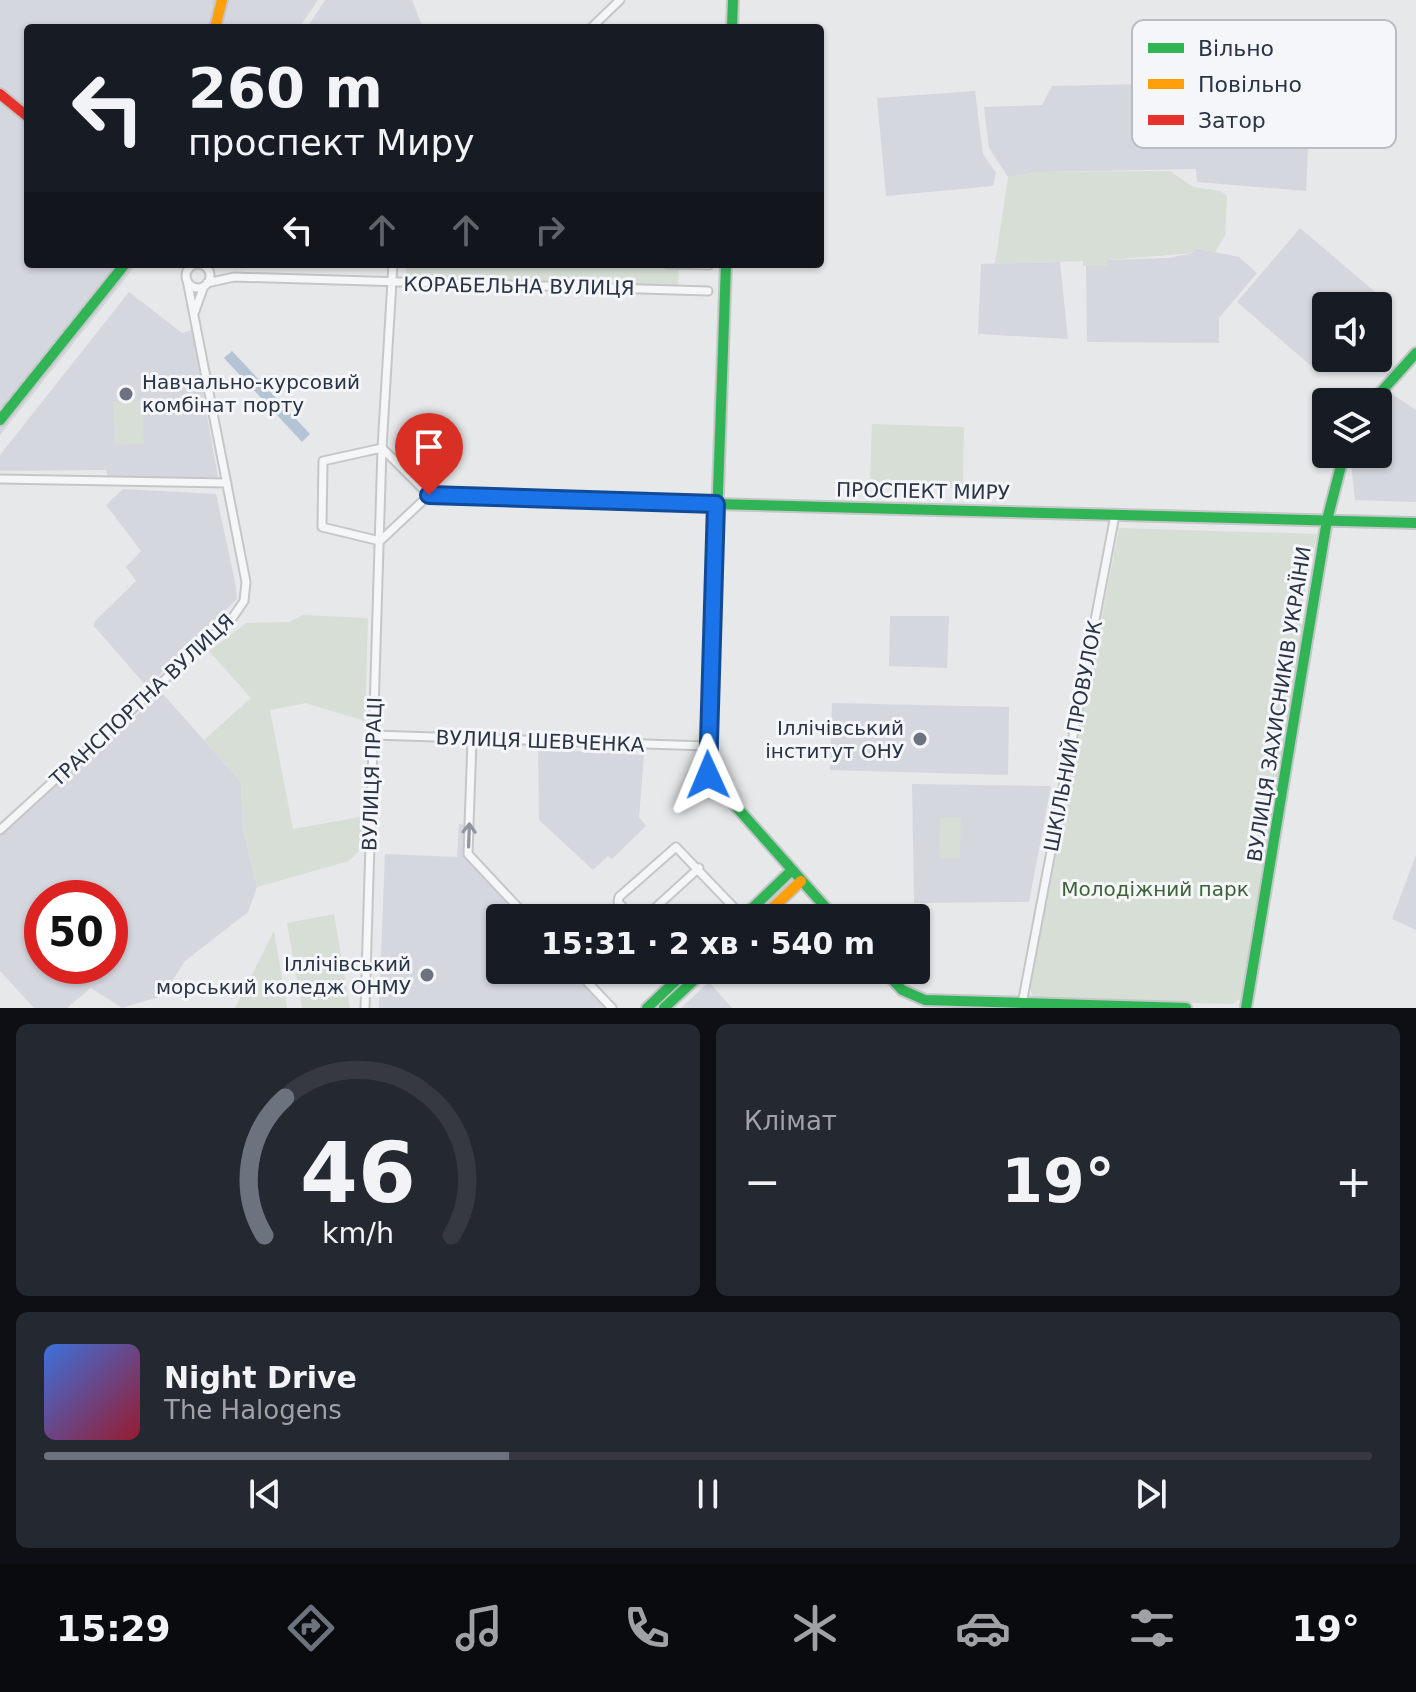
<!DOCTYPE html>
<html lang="uk">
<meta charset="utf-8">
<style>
:root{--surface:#171b24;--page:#242831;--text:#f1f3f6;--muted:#9ea1a6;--line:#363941;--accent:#6c737f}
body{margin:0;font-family:"DejaVu Sans",sans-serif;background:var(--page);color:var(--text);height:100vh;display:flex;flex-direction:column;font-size:30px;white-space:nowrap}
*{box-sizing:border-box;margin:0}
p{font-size:26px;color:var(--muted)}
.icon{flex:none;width:44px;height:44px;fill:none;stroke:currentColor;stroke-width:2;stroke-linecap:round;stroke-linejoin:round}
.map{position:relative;height:1008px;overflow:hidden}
.drawer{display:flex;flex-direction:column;gap:16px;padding:16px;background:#0d0f14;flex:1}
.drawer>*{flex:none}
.banner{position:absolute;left:24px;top:24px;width:800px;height:244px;border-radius:8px;box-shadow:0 2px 6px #0004;background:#171b24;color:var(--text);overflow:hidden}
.fabs{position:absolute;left:1312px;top:292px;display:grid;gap:16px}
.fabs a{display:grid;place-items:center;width:80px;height:80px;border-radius:8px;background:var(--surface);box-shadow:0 2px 6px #0004;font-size:40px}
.speed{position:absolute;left:24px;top:880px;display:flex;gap:16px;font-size:40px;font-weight:700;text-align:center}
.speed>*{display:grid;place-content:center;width:104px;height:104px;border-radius:50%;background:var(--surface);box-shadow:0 2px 6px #0004;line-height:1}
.speed .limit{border:12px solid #d22;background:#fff;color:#111}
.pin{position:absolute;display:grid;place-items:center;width:68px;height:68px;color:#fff;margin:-82px -34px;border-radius:50% 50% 50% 0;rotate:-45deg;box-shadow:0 0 8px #0007}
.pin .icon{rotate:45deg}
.me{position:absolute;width:88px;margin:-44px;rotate:359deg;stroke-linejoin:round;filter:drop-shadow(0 0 6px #0008)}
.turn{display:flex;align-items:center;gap:28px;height:168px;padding:0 32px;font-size:36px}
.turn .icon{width:104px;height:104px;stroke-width:2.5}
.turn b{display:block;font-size:56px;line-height:68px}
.lanes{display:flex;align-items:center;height:76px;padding:0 32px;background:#0003;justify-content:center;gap:40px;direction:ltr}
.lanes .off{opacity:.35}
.big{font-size:60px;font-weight:800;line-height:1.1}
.drawer .card{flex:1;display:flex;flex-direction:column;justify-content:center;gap:12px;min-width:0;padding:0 28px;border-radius:12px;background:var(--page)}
.drawer .dial{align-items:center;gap:0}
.dial svg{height:208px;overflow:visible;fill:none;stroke:var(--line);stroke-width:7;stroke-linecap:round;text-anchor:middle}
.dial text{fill:var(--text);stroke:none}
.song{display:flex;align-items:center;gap:24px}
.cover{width:96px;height:96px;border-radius:12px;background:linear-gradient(135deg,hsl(220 70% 55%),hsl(350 70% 35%))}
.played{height:8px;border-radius:4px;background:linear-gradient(90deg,var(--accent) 35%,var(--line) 35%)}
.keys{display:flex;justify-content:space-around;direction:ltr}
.heat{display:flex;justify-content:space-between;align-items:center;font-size:44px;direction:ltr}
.drawer .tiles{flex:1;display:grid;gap:16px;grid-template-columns:1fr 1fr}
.card:last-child{grid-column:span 2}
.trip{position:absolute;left:486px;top:904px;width:444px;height:80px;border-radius:8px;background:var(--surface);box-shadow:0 2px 6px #0004;font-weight:800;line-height:80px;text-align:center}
.tab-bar{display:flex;height:128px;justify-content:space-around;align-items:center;background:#090b0e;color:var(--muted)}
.tab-bar .icon{width:56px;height:56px}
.tab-bar .active{color:var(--accent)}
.tab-bar b{font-size:36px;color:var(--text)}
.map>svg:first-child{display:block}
</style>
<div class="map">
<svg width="1416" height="1008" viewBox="0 0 1416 1008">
<rect width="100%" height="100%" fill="#e6e8ea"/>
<path fill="#d4d7dd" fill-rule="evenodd" d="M0 0H318L299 28H28V264H137L0 435Z
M325 0H412L423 28H307Z
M1281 72 1311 83 1306 191 1197 182 1196 169 1038 172 1008 177 989 148 984 107 1042 105 1052 86 1194 83V75Z
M975 91 983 154 996 173 993 186 886 196 877 98Z
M1300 228 1380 296 1371 306H1326L1327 358 1316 370 1237 302Z
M1195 248 1239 257 1257 273 1219 318V343L1087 342 1086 266H1106L1107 260 1168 258 1194 253Z
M1060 262 1068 339 978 334 981 264Z
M129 292 182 333 192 330 218 478 108 477 106 470 0 471V455Z
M1392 394 1416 410V502L1355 500 1351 464 1357 454H1378V417Z
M123 489 216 494 236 586 237 599 147 687 94 626 95 621 136 581 126 567 141 551 106 505Z
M890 616H949L947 668 889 666Z
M162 693 241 782 243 829 257 887 248 912 185 961 162 996 122 1008 91 988 67 1008H34L0 971V834ZM42 898H110V966H42Z
M832 703 1009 707 1008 775 830 770Z
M538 749 644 755 639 817 646 826 612 859 608 856 593 870 539 820Z
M912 784 1051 786 1029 902 914 903Z
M459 824 465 825V858L521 918H500V970H569L605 1008H379L385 854 457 857Z
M1416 855V930L1392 919Z
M709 982 732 1008H681Z"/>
<path fill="#d6ded6" d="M1170 171 1193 187 1221 191 1227 196 1225 236 1215 252 1196 248 1194 253 1107 260V266H1083V261L995 264 1008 177 1038 172Z
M406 264 679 267 678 287 406 280Z
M142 401 144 444 115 445 113 402Z
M872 424 964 427 963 488 870 486Z
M1119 528 1317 534 1298 623 1304 625 1243 991 1240 999 1232 1004 1039 999 1032 995 1030 987Z
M303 615 368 618 365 721 306 703 270 710 293 829 365 816 360 850 349 861 257 887 243 829 241 782 204 740 251 698 209 651 246 623 289 622Z
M940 817 961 818 960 859 939 858Z
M334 914 350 1008H302L287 923Z
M274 931 287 1008H235Z"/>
<path fill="#b4c4d5" d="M232 351 310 434 302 442 224 358Z"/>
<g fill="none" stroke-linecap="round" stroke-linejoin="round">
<g stroke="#c4c6c8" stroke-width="11">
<path id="street" d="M591 28 620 0
M667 264 709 265
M186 276a12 12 0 1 1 24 0a12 12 0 1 1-24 0Z
M207 283 234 277 708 291
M195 311 204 286
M382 448 429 495
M0 479 227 483
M429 495 716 504
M380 541 322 527 323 461 382 448
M380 541 429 495
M374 735 707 746
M472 740 468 854 528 918
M0 830 233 617 244 601 246 582 187 280
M633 918 618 902 619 897 676 847 743 917
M644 918 699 868
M576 970 612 1008
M1022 1004 1115 515
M365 1008 382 448 393 264"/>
</g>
<g stroke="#c4c6c8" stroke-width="14">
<path id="fast" d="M732 28 733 0
M726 264 708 775 835 918
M1372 402 1416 353
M0 420 125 264
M716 504 1416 523
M742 918 791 871
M884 970 902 990 925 1000 1186 1008
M647 1008 687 970
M664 1008 705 970
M1246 1008 1327 520 1344 454"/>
</g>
<g stroke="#c4c6c8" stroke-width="14">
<path id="slow" d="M215 28 222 0
M762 918 801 881"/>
</g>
<g stroke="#c4c6c8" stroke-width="14">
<path id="jam" d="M0 94 28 117"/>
</g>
<use href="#street" stroke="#f5f6f7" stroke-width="7"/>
<use href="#fast" stroke="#30b455" stroke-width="10"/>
<use href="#slow" stroke="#ff9f0a" stroke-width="10"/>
<use href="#jam" stroke="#e5322d" stroke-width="10"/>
<path stroke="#cecfd2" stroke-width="2" stroke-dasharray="4 8" stroke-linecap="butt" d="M208 28 214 0
M0 410 116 264"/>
</g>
<defs><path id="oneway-shaft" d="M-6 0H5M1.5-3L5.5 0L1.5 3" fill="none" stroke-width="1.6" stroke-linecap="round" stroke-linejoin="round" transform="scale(2)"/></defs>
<use stroke="#90959e" href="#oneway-shaft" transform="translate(469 835) rotate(-88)"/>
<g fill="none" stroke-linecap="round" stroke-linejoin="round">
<g stroke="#114b97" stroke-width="20">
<path id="route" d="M429 495 716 504 708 775"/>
</g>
<use href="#route" stroke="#1a73e8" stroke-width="14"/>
</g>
<g fill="#6c737f" stroke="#f4f6f9" stroke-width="3">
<circle cx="126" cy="394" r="8"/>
<circle cx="920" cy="739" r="8"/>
<circle cx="427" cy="975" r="8"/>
</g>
<g text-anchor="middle" stroke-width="6" stroke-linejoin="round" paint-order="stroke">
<g font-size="20" fill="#2b3445" stroke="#f4f6f9">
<text transform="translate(519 286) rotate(1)" y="7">КОРАБЕЛЬНА ВУЛИЦЯ</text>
<text transform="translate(923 491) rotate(1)" y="7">ПРОСПЕКТ МИРУ</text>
<text transform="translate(142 700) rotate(-43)" y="7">ТРАНСПОРТНА ВУЛИЦЯ</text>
<text transform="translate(1279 704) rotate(-81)" y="7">ВУЛИЦЯ ЗАХИСНИКІВ УКРАЇНИ</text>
<text transform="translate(1073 736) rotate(-79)" y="7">ШКІЛЬНИЙ ПРОВУЛОК</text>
<text transform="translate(540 741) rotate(2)" y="7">ВУЛИЦЯ ШЕВЧЕНКА</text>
<text transform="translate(372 774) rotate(-88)" y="7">ВУЛИЦЯ ПРАЦІ</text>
</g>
<g font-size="20" fill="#2b3445" stroke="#f4f6f9" text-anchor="end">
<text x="142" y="389" text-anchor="start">Навчально-курсовий<tspan x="142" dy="23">комбінат порту</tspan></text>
<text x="904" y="735">Іллічівський<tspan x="904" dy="23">інститут ОНУ</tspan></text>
<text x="411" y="971">Іллічівський<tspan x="411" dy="23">морський коледж ОНМУ</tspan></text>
</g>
<g font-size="20" fill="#3f6138" stroke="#f4f6f9">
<text x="1155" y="896">Молодіжний парк</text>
</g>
</g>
<rect x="1132" y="20" width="264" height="128" rx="12" fill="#f4f6f9" stroke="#b8bcc3" stroke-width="2"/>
<rect x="1148" y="43" width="36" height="10" fill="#30b455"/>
<rect x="1148" y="79" width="36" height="10" fill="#ff9f0a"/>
<rect x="1148" y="115" width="36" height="10" fill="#e5322d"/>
<g font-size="22" fill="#2b3445">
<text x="1198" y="56">Вільно</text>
<text x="1198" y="92">Повільно</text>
<text x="1198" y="128">Затор</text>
</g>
</svg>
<div class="fabs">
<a><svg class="icon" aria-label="sound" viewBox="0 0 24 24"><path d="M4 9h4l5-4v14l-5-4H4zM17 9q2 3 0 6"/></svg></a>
<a><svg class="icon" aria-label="layers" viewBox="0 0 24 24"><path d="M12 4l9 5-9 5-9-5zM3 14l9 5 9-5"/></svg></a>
</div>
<div class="speed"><div class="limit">50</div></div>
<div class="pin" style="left:429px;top:495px;background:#d93025"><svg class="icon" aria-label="arrive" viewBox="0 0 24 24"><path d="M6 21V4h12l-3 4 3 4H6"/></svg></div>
<svg class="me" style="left:708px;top:775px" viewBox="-20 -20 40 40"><path d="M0-17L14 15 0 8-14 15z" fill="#1a73e8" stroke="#fff" stroke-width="4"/></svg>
<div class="trip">15:31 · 2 хв · 540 m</div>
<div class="banner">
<div class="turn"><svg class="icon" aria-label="left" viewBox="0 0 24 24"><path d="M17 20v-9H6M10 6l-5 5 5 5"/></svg><div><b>260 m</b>проспект Миру</div></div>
<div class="lanes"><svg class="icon" aria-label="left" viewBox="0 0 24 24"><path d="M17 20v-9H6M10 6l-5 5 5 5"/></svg><svg class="icon off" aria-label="ahead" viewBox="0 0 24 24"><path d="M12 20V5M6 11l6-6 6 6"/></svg><svg class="icon off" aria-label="ahead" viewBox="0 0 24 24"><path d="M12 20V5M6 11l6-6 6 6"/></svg><svg class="icon off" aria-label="right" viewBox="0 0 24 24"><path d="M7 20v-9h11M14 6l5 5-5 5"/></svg></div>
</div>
</div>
<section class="drawer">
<div class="tiles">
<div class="card dial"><svg viewBox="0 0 100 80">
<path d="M14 69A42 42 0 1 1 86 69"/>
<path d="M14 69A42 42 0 0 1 22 16" stroke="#6c737f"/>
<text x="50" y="56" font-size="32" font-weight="700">46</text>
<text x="50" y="72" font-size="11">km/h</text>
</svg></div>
<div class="card"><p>Клімат</p>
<div class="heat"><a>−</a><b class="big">19°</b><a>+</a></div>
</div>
<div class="card">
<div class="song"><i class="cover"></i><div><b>Night Drive</b><p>The Halogens</p></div></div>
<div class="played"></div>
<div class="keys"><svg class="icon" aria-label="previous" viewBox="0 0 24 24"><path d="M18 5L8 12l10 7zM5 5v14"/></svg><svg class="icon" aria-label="pause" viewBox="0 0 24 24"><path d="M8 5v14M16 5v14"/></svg><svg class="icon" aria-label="next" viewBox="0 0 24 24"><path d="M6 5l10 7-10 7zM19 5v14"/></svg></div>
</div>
</div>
</section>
<nav class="tab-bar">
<b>15:29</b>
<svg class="icon active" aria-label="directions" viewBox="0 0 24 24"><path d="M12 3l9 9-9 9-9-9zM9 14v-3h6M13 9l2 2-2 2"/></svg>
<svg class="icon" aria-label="music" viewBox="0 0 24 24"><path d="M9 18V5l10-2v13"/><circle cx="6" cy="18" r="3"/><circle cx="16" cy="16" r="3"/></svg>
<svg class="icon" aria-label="phone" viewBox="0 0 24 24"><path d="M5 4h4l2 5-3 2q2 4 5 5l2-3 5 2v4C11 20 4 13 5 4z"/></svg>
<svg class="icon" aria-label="climate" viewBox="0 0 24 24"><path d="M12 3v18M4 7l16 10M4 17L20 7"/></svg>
<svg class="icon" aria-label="car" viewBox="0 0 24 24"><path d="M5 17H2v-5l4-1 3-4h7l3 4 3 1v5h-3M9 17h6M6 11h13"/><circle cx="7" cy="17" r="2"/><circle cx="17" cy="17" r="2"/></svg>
<svg class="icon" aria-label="filters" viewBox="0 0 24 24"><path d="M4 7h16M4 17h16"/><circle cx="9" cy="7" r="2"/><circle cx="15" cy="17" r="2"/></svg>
<b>19°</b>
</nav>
